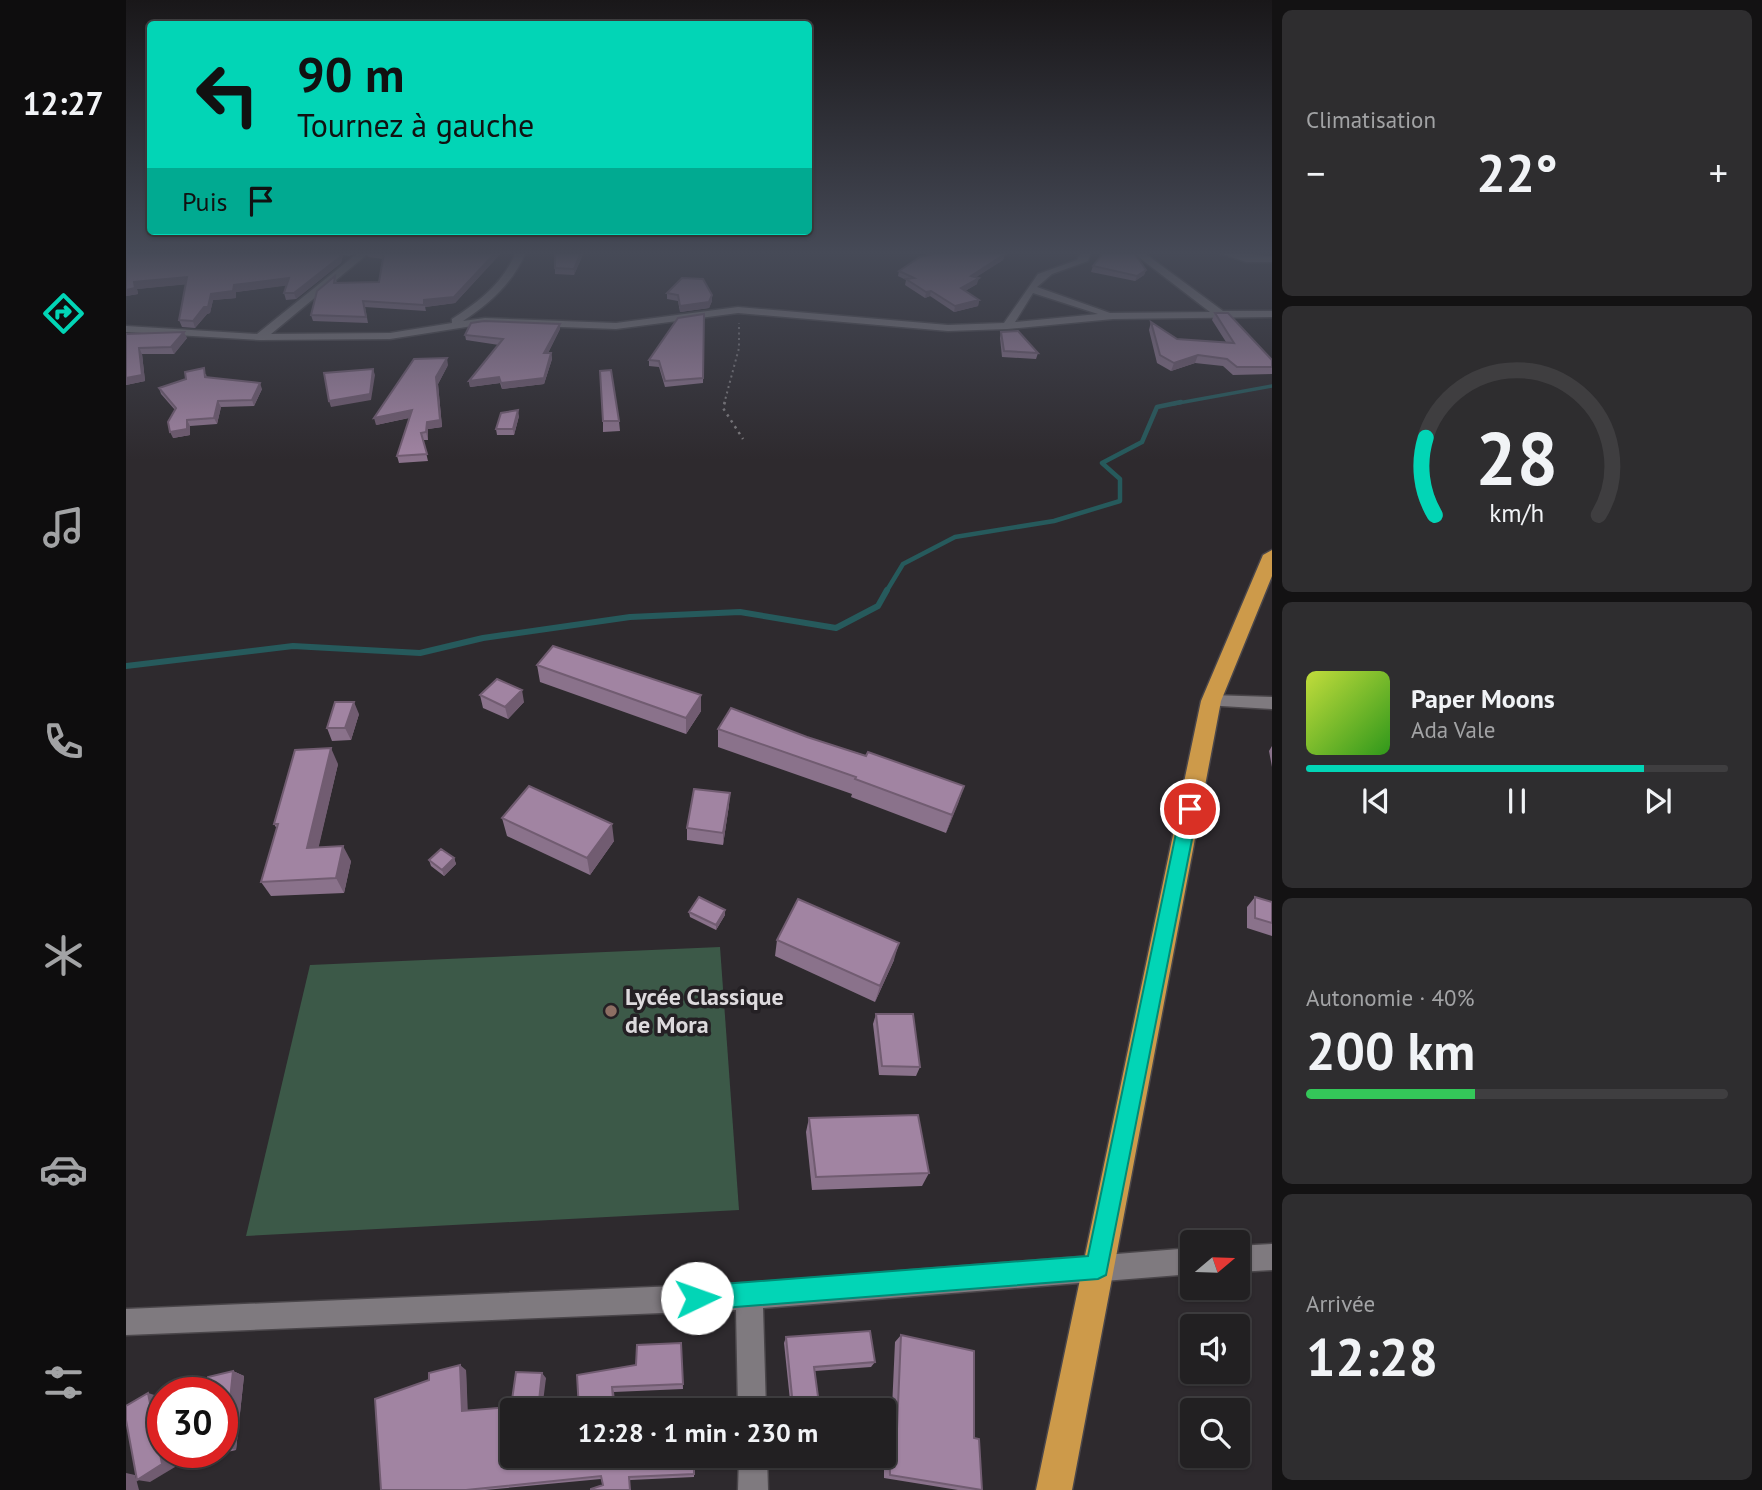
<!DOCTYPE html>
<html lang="fr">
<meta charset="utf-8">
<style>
:root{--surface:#222022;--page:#2e2d2f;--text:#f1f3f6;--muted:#a2a3a5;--line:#3f3e40;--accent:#02d5b6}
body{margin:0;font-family:"PT Sans",sans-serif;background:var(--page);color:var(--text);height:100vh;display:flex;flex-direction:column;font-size:26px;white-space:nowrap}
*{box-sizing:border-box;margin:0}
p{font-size:23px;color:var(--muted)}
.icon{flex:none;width:38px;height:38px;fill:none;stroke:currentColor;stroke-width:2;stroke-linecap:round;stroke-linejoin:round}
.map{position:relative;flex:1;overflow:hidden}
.details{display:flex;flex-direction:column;gap:10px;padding:10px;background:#131213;width:490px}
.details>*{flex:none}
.top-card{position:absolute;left:21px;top:21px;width:665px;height:214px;border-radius:7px;box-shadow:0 2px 5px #0004,0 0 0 2px var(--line);background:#02d5b6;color:#111;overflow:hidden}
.needle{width:46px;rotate:71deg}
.fabs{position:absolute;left:1054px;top:1230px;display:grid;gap:14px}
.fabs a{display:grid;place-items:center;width:70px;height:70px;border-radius:7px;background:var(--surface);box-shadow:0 2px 5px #0004,0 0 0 2px var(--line);font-size:35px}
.speed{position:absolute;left:21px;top:1377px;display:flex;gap:14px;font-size:35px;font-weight:700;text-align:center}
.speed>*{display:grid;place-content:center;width:91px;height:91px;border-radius:50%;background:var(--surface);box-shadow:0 2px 5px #0004,0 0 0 2px var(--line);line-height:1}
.speed .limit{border:10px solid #d22;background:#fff;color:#111}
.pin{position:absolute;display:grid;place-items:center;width:60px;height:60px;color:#fff;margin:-30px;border:4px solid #fff;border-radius:50%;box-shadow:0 2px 7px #0007}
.me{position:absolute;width:77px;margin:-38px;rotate:87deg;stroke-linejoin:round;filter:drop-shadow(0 0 5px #0008)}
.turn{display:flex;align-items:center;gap:24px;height:147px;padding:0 35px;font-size:32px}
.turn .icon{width:91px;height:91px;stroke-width:2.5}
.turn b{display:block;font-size:49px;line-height:60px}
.then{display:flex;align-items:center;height:66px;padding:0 35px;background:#0003;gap:14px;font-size:26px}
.big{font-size:52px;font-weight:800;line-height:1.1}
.details .card{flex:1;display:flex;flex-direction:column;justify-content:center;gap:10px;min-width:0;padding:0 24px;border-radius:10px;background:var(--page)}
.details .dial{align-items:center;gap:0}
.dial svg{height:182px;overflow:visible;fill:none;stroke:var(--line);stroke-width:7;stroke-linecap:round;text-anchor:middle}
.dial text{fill:var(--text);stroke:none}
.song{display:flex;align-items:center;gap:21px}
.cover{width:84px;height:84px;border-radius:10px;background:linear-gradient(135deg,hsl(70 70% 55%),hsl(110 70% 35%))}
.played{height:7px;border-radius:4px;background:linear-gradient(90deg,var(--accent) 80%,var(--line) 80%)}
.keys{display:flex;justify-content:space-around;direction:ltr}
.heat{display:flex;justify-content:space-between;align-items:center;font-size:38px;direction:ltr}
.charge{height:10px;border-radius:5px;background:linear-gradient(90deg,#34c759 40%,var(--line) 0)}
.trip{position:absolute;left:374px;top:1398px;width:396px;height:70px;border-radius:7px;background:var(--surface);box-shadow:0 2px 5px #0004,0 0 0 2px var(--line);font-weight:800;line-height:70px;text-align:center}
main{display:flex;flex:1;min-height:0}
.menu{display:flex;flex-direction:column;width:126px;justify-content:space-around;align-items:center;background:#0e0d0e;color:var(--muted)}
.menu .icon{width:49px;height:49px}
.menu .on{color:var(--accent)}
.menu b{font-size:32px;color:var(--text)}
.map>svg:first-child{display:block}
</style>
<main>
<nav class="menu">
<b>12:27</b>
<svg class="icon on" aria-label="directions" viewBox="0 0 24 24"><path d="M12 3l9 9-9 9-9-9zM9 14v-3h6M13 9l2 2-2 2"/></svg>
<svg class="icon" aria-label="music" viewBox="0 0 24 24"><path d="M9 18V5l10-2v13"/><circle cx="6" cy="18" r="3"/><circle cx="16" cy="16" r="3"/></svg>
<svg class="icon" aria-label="phone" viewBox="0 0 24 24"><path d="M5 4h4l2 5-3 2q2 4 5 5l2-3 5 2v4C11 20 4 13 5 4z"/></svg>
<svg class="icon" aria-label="climate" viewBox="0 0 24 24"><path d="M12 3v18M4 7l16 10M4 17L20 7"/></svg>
<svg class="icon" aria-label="car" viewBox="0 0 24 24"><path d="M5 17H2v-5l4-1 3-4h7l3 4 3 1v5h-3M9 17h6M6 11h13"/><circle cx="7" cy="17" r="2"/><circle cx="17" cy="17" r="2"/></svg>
<svg class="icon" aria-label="filters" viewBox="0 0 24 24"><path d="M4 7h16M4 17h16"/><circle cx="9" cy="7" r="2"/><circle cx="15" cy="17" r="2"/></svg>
</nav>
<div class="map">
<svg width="1146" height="1490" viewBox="0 0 1146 1490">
<rect width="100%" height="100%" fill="#2e2a2e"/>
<path fill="#3c5948" d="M594 947 613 1210 120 1236 184 965Z"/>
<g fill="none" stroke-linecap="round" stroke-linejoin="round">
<path stroke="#265a5c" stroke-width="3.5" d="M1047 404 1146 386"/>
<path stroke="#265a5c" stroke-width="4.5" d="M760 592 777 564 829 537 928 521 994 501V479L976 463 1016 442 1031 407 1055 402"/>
<path stroke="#265a5c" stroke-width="6" d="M0 666 167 646 294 653 357 638 504 617 614 612 710 628 752 606 761 590"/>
<g stroke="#4a464a" stroke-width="3">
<path id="street" d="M233 252H244L145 334 264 333 326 323V319C354 301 377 283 390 252H400C387 283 364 303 337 321L359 318 490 323 612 307 822 325 878 323 912 274 951 260 955 252H965L962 261 926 274 911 287 984 313 1084 312 1006 252H1017L1097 311H1146V317L987 319 881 329 822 331 612 313 490 329 359 324 264 339 134 340 0 332V326L131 334ZM907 293 972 314 889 322Z
M1091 252 1146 256V262H1120Z
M1085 695 1146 697V709L1079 705 1077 701 1079 697Z
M1146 1244V1270L1111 1272V1246Z
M1066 1248V1274L637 1308 640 1410H612L610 1310 0 1335V1309L623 1283Z
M613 1456H641L642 1490H612Z"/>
</g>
<g stroke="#4a464a" stroke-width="3">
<path id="highway" d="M1146 550V576L1095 701 946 1490H910L1075 701 1137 555Z"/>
</g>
<path stroke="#7e7b7e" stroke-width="2" stroke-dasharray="2 3.5" stroke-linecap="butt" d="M598 404 613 348V323"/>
<path stroke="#7e7b7e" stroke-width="2.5" stroke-dasharray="2.5 4.5" stroke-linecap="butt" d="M599 402 597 408 617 439"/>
<use href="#street" fill="#7f7a7f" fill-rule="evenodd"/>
<use href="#highway" fill="#cd9a4a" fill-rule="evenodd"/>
</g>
<path fill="#8a728b" d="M99 252H230L224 256 217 255 215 263 170 299 160 300 158 293 161 285 110 292V298L87 300 84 313 81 314 69 328 56 327 53 320 60 284 11 289 12 294 0 296V253L97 254Z
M241 252H376L329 303 299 307 300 311 239 307 242 323 187 321 185 315 209 276 211 283 253 282 257 259 242 257Z
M458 252 448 275 429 274V268Z
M879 254 877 260 850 277 851 284 839 291 853 300 852 306 828 312 804 296 799 298 779 285 780 280 772 276 773 271Z
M967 266 1020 270 1018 275 1009 281 965 272Z
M541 293 586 301 583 308 554 312 552 301 541 299Z
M1089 313 1146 360V374L1107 375 1097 366 1069 363 1045 371 1031 363 1023 330 1025 322 1051 339 1100 342 1086 320Z
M578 314 577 383 539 387 533 367 523 366V360Z
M434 329 422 353H425L426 359 418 384 376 389 374 383 344 387 343 381 373 345 340 340 339 335Z
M875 332 912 353 910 359 876 357 874 338Z
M0 334 61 338 48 354H16L19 381 0 385Z
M322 365 312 384 316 427 302 429V440H297L302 461 273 463 271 456 283 418 250 425Z
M80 374 81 378 136 389 128 406 95 407 91 424 64 426V435L47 438 49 410 35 394 33 388Z
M393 416 388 435H371L370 429Z
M477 421H493L494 431 477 432Z
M411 665 575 711 560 734 414 682Z
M354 695 398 702 382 719 357 708Z
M233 714 225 740 206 741 201 728Z
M592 729 681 737 838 786 820 833 725 797 726 794 592 747Z
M1146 746V767L1143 751Z
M212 764 192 848 225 861 218 893 145 896 135 882 151 829 148 824Z
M603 805 597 845 561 840V828Z
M376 818 488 841 464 875 381 836Z
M328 858 330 864 318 876 305 866 303 860Z
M1129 897 1146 902V936L1121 928V907Z
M563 912 599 915 590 930 564 917Z
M651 940 768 960 749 1002 649 956Z
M750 1014 794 1067 790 1076 753 1075 747 1024Z
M683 1118 803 1173 796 1186 686 1190 680 1132Z
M775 1335 848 1438 856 1490H832L758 1478V1434L765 1430 769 1342Z
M660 1337 749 1362 745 1367 689 1371 693 1404 690 1408 665 1410 658 1343Z
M555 1343 557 1389 488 1392 453 1410 510 1365Z
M340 1370 341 1411 385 1407 420 1378 387 1456H568V1477L505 1480 477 1485 475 1479 359 1490H255Z
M107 1371 118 1376 110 1450 85 1456 73 1452H96V1393Z"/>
<path fill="#715c71" d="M215 252H216L217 255 215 263 170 299 168 293Z
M370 252H376L329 303 299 307 300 311 298 300Z
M455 252H458L448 275V269Z
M879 254 877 260 844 281 845 276Z
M1020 270 1018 275 1009 281 1011 276Z
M61 277 64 284 11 289 12 294 0 296V290L8 282Z
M163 278 165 285 110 292V298L87 300 84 313 81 314 69 328 67 321 85 294 108 285Z
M853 278 851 284 834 294 835 288Z
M805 291 804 296 799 298 800 292Z
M586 295V301L583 308 554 312V306Z
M853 300 852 306 828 312 829 306Z
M434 324V329L419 359 418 353Z
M58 332 61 338 48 354 45 347Z
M13 348 16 354 19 381 0 385V378Z
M425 353 426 359 418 384 376 389 375 383Z
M1072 355 1069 363 1045 371 1048 363Z
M321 358 322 365 312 384 316 427 302 429V440L300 432 301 422 310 377Z
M247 369 249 375 245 400 205 407 203 401Z
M373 377 374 383 344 387 343 381Z
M134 383 136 389 128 406 126 400Z
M92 401 95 407 91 424 88 418Z
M286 410 287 417 250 425 248 418Z
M392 410 393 416 388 435 387 429Z
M61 420 64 426V435L47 438 44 432Z
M396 690 398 702 382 719 379 707Z
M575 695V711L560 734V718Z
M228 702 233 714 225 740 219 728Z
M205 748 212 764 189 863 181 848Z
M838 786 832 804 820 833 826 815Z
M604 793 603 805 597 845V833Z
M486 824 488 841 464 875 461 858Z
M217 846 225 861 218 893 210 878Z
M328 858 330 864 318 876 316 870Z
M599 910V915L590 930V925Z
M773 943 768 960 749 1002 754 986Z
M334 1365 340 1370 342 1415 336 1411Z
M107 1371 118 1376 110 1450 99 1447Z
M416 1373 420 1378 416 1410H412Z
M486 1387 488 1392 490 1410H488Z
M22 1393 35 1397 37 1404V1452H46L49 1467 24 1482 11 1480Z
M0 1473 9 1475 13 1490H0Z"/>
<path fill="#a184a2" stroke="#715c71" stroke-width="2" d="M3 252H95L97 254 99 252H215L214 257 168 293H158L163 278 108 285 107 291 85 294 82 307H78L67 321 53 320 61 277 8 282 9 288 0 290V253Z
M248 252H370L328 297 298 300V305L237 301 240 317 185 315 191 291 209 276 208 283 253 282 258 253Z
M429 252H455L448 269 429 268Z
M817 252H875L879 254 845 276 853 278 835 288 853 300 829 306 805 291 800 292 780 279 788 278 773 271 794 257Z
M978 252H994L1009 254 1020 270 1011 276 967 266Z
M556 278 577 279 586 295 583 302 554 306 552 295 541 293Z
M1089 313H1102L1146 360V367H1111L1101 359 1072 355 1048 363 1034 355 1025 322 1051 339 1108 343Z
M578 314 577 378 539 381 533 361 523 360 552 318Z
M358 321 434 324 418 353H425L418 378 375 383 373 377 343 381 377 339 339 335 345 323Z
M892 331 912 353 878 351 875 332Z
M58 332 45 347 13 348 16 375 0 378V334Z
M321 358 310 377 314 420 301 422 300 432 295 433 301 454 271 456 286 410 248 418 288 359Z
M78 368 79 377 134 383 126 400 92 401 88 418 61 420V429L44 432 42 422 50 408 33 388 60 379 59 372Z
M247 369 244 394 203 401 198 373Z
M485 370 493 421H477L474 371Z
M392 410 387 429H370L375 413Z
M427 646 575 695 560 718 411 665Z
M371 679 396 690 379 707 354 695Z
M209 702H228L219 728H201Z
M605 708 681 737 740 756 742 752 838 786 826 815 729 779 730 777 592 729Z
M205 748 181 848 217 846 210 878 135 882 152 824H148L169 750Z
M403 786 486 824 461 858 376 818Z
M568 789 604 793 597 833 561 828Z
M315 849 328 858 316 870 303 860Z
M573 897 599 910 590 925 563 912Z
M1129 897 1146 902V923L1129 918Z
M672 899 773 943 754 986 651 940Z
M750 1014H787L794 1067 756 1066Z
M792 1115 803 1173 690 1177 683 1118Z
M744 1331 749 1362 688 1367 693 1404 667 1406 660 1337Z
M775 1335 848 1351V1438L853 1439 856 1490 764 1475 763 1430 771 1429Z
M555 1343 557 1384 486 1387 488 1410H453L451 1375 510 1365 511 1345Z
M334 1365 336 1411 385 1407 390 1372 416 1373 412 1410H387V1456H568V1474L503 1477 504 1490H465V1489L477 1485 475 1476 340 1490H255L249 1399 303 1380V1373Z
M107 1371 99 1447H96V1393H80L82 1377Z
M22 1393 36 1464 11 1480 0 1420V1406Z"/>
<linearGradient id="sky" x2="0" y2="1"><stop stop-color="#191719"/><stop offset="0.55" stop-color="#464a57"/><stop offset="1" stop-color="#464a57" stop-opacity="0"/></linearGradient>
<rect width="1146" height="460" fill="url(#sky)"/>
<path fill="#02d5b6" stroke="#018a76" stroke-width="2" d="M1064 802 1070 804 1072 809 980 1275 972 1279 571 1310 563 1307 559 1298 563 1290 571 1286 962 1256 1055 809 1058 804Z"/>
<circle fill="#8d6e63" stroke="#242024" stroke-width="2.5" cx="485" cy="1011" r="7"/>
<g text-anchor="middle" stroke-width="7" stroke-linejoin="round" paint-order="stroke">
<g font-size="24" font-weight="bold" fill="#dddadd" stroke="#242024" text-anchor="start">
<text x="499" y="1005">Lycée Classique<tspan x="499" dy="28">de Mora</tspan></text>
</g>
</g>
</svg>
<div class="fabs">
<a><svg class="needle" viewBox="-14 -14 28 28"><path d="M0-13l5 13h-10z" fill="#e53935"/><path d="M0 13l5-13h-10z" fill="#a2a3a5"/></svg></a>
<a><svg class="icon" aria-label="sound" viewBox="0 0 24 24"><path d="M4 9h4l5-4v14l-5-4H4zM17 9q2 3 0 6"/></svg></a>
<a><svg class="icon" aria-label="search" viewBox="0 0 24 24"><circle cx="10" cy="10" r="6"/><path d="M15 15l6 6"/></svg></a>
</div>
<div class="speed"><div class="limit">30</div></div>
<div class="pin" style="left:1064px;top:809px;background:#d93025"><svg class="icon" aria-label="arrive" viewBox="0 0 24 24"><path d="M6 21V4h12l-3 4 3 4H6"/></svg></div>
<svg class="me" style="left:571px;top:1298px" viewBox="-20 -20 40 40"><circle r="19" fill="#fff"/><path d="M0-13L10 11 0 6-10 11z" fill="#02d5b6"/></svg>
<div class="trip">12:28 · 1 min · 230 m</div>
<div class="top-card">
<div class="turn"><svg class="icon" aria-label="left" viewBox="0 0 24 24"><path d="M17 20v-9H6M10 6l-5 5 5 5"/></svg><div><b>90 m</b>Tournez à gauche</div></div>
<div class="then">Puis<svg class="icon" aria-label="arrive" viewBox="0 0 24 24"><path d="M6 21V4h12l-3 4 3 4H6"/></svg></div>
</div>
</div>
<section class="details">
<div class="card"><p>Climatisation</p>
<div class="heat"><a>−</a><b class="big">22°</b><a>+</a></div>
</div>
<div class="card dial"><svg viewBox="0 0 100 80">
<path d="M14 69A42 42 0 1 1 86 69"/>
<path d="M14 69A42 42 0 0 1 10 35" stroke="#02d5b6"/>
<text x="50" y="56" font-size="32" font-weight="700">28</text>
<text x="50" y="72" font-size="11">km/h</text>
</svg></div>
<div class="card">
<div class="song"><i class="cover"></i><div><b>Paper Moons</b><p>Ada Vale</p></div></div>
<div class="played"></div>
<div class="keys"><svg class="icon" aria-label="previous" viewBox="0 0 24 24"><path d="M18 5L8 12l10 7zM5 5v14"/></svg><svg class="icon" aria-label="pause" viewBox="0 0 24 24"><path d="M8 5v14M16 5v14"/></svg><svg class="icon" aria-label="next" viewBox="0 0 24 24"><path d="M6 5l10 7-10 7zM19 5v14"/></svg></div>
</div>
<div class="card"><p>Autonomie · 40%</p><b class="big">200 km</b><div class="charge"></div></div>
<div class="card"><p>Arrivée</p><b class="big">12:28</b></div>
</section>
</main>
